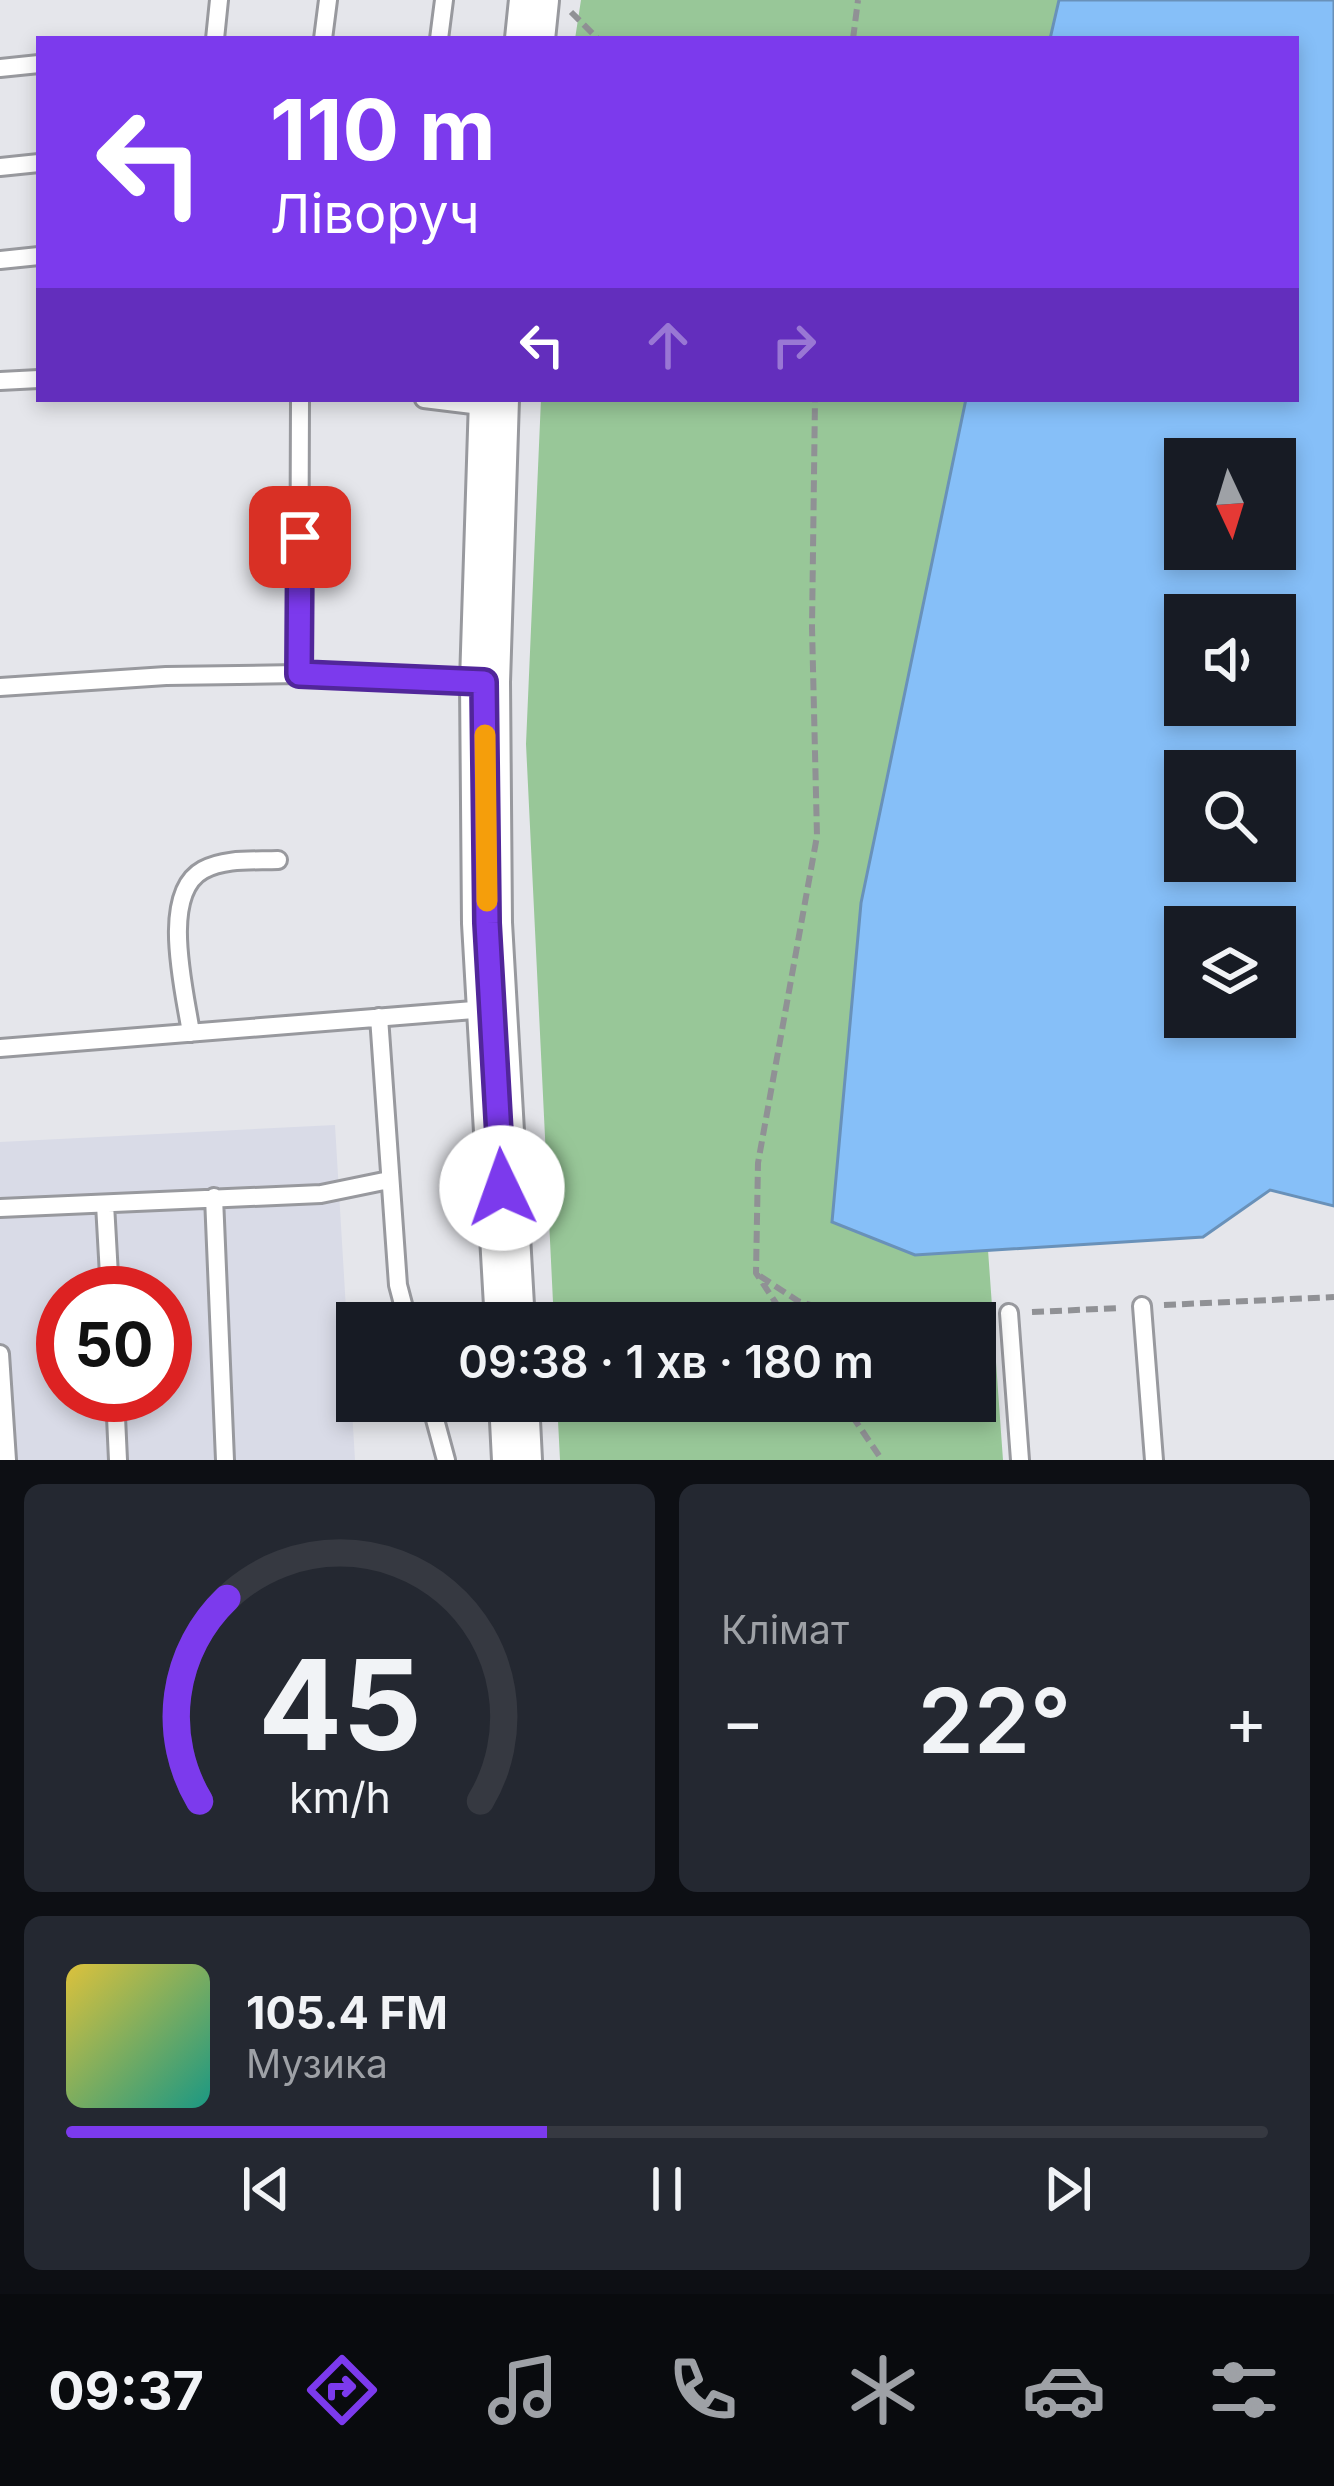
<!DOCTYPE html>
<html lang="uk">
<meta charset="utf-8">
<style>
:root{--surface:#171b24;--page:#242831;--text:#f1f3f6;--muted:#9ea1a6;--line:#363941;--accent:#7c3aed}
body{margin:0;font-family:Inter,sans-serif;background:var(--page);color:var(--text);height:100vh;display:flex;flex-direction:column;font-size:45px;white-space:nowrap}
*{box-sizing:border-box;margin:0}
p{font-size:39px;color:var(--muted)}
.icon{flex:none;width:66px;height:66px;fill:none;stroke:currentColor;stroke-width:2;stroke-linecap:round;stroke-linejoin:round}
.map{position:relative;height:1460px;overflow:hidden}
.sheet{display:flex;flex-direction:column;gap:24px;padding:24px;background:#0d0f14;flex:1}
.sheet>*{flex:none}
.guide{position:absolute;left:36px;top:36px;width:1263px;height:366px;border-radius:0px;box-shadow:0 6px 18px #0003;background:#7c3aed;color:#fff;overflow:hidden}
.needle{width:78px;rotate:176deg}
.buttons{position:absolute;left:1164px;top:438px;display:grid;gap:24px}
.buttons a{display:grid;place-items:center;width:132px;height:132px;border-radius:0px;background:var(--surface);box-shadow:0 6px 18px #0003;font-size:60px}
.speed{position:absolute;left:36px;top:1266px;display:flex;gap:24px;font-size:60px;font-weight:700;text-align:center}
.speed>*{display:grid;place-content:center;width:156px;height:156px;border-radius:50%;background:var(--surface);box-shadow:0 6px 18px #0003;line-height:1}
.speed .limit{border:18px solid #d22;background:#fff;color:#111}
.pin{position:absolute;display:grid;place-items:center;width:102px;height:102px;color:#fff;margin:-51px;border-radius:24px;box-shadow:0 6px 18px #0006}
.me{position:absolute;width:132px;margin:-66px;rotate:357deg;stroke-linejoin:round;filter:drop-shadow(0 0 9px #0008)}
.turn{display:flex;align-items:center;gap:42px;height:252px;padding:0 36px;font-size:54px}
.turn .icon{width:156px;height:156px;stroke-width:2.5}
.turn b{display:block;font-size:84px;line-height:102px}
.lanes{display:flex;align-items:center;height:114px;padding:0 36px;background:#0003;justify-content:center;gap:60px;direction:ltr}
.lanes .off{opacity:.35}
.big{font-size:90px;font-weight:600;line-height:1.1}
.sheet .card{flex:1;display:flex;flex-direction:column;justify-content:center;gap:18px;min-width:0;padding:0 42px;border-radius:18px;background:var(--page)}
.sheet .dial{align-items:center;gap:0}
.dial svg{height:312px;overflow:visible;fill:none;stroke:var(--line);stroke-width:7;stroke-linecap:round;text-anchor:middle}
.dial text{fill:var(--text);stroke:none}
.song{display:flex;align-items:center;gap:36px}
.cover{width:144px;height:144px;border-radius:18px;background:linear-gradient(135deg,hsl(50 70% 55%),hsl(170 70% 35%))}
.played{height:12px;border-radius:6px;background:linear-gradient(90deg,var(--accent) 40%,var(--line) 40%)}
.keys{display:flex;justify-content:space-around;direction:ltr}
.heat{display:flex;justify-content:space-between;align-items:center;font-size:66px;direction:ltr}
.sheet .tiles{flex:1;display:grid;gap:24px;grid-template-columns:1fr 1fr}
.card:last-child{grid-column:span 2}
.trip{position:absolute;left:336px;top:1302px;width:660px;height:120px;border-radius:0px;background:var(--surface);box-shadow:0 6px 18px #0003;font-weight:600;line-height:120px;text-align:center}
.dock{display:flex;height:192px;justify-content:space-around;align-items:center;background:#090b0e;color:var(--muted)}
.dock .icon{width:84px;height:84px}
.dock .current{color:var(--accent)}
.dock b{font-size:54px;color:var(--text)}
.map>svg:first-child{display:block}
</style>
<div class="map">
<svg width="1334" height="1460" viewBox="0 0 1334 1460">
<rect width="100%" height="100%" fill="#e5e6eb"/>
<path fill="#d9dbe7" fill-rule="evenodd" d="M335 1125 355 1460H0V1142ZM63 1293H165V1395H63Z"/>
<path fill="#98c798" d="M581 0H1059L1050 39H575Z
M541 399H966L861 903 915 1255 988 1250 1003 1460H560L557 1401H975V1323H554L526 744Z"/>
<path fill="#86bff8" stroke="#6991b9" stroke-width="3" fill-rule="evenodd" d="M1059 0H1334V1206L1270 1190 1203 1237 915 1255 832 1222 861 903 966 399H1296V39H1050ZM1185 459H1275V549H1185ZM1185 615H1275V705H1185ZM1185 771H1275V861H1185ZM1185 927H1275V1017H1185Z"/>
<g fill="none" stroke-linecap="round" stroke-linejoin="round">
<g stroke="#98999e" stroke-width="22">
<path id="lane" d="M215 39 219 0
M323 39 328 0
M439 39 444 0
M0 68 39 64
M0 167 39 163
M0 260 39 256
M0 381 39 379
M424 399 489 407
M299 674 300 399
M0 687 166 676 299 674 484 682
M379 1017 398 1285 408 1323
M191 1033C185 992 159 894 203 870 225 858 254 861 278 860
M0 1048 486 1009
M214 1197 225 1460
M105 1204 110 1293
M0 1208 321 1194 389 1180
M1142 1306 1154 1460
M1009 1313 1020 1460
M0 1354 7 1460
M115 1395 118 1460
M430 1401 446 1460"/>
</g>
<g stroke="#98999e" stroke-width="54">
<path id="secondary" d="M530 39 534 0
M494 399 485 682 487 923 510 1323
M514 1401 517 1460"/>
</g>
<path stroke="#909195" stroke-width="6" stroke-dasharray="12 6" stroke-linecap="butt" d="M571 12 598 39
M853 39 858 0
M760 1276 798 1301 849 1317 989 1314
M1164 1305 1334 1297
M1032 1312 1121 1308
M789 1323 756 1273 758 1163 817 836 812 627 815 399
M842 1401 882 1460"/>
<use href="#lane" stroke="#fff" stroke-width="16"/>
<use href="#secondary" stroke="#fff" stroke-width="48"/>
</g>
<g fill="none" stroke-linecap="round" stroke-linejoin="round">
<g stroke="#51269a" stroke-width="30">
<path id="route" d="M300 537 299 674 484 682 487 923 502 1188"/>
</g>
<use href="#route" stroke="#7c3aed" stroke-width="21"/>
<path stroke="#f59e0b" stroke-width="21" d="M485 735 487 901"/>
</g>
</svg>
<div class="buttons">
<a><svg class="needle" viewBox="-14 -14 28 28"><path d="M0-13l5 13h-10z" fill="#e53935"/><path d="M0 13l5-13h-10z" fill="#9ea1a6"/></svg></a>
<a><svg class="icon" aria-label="sound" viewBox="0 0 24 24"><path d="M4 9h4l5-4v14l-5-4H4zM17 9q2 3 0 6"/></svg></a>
<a><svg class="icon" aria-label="search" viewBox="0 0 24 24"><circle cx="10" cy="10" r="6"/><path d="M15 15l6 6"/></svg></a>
<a><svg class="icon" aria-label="layers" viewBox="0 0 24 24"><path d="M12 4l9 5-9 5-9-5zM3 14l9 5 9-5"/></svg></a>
</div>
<div class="speed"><div class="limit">50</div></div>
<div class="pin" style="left:300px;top:537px;background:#d93025"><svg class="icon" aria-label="arrive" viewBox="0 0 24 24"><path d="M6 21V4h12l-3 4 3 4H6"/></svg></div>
<svg class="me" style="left:502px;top:1188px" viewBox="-20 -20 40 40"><circle r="19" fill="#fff"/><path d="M0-13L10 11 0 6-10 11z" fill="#7c3aed"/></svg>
<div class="trip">09:38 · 1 хв · 180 m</div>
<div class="guide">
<div class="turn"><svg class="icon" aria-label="left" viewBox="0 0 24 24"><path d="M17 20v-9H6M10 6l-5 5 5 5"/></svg><div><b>110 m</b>Ліворуч</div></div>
<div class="lanes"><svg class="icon" aria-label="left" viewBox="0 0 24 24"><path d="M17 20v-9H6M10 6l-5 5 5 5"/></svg><svg class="icon off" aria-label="ahead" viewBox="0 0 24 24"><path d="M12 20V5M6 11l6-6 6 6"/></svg><svg class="icon off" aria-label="right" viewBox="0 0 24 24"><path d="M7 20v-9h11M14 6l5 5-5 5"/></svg></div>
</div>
</div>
<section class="sheet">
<div class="tiles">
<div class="card dial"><svg viewBox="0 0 100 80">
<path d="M14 69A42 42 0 1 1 86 69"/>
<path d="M14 69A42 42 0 0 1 21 17" stroke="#7c3aed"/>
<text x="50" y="56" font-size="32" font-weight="700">45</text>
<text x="50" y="72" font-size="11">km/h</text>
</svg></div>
<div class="card"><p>Клімат</p>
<div class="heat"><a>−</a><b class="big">22°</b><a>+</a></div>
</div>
<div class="card">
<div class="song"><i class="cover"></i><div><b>105.4 FM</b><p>Музика</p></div></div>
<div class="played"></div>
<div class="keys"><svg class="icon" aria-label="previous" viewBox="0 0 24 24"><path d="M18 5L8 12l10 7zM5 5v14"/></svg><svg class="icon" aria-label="pause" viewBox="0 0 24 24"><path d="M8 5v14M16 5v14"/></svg><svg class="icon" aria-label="next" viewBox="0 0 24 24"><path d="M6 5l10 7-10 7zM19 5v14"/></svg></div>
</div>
</div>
</section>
<nav class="dock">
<b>09:37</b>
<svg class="icon current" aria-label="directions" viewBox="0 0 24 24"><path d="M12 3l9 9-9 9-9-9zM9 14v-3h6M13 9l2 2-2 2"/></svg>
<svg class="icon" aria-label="music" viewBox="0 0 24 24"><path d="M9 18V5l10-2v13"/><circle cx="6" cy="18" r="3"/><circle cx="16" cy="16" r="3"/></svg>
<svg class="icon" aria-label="phone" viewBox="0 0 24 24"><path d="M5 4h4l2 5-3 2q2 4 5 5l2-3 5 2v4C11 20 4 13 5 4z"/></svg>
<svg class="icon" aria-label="climate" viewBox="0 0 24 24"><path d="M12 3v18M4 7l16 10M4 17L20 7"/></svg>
<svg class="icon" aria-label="car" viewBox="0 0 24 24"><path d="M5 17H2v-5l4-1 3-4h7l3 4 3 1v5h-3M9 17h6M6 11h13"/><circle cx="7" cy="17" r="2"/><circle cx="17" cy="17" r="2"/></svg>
<svg class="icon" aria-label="filters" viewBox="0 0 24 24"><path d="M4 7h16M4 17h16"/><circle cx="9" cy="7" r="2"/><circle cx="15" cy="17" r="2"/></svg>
</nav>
